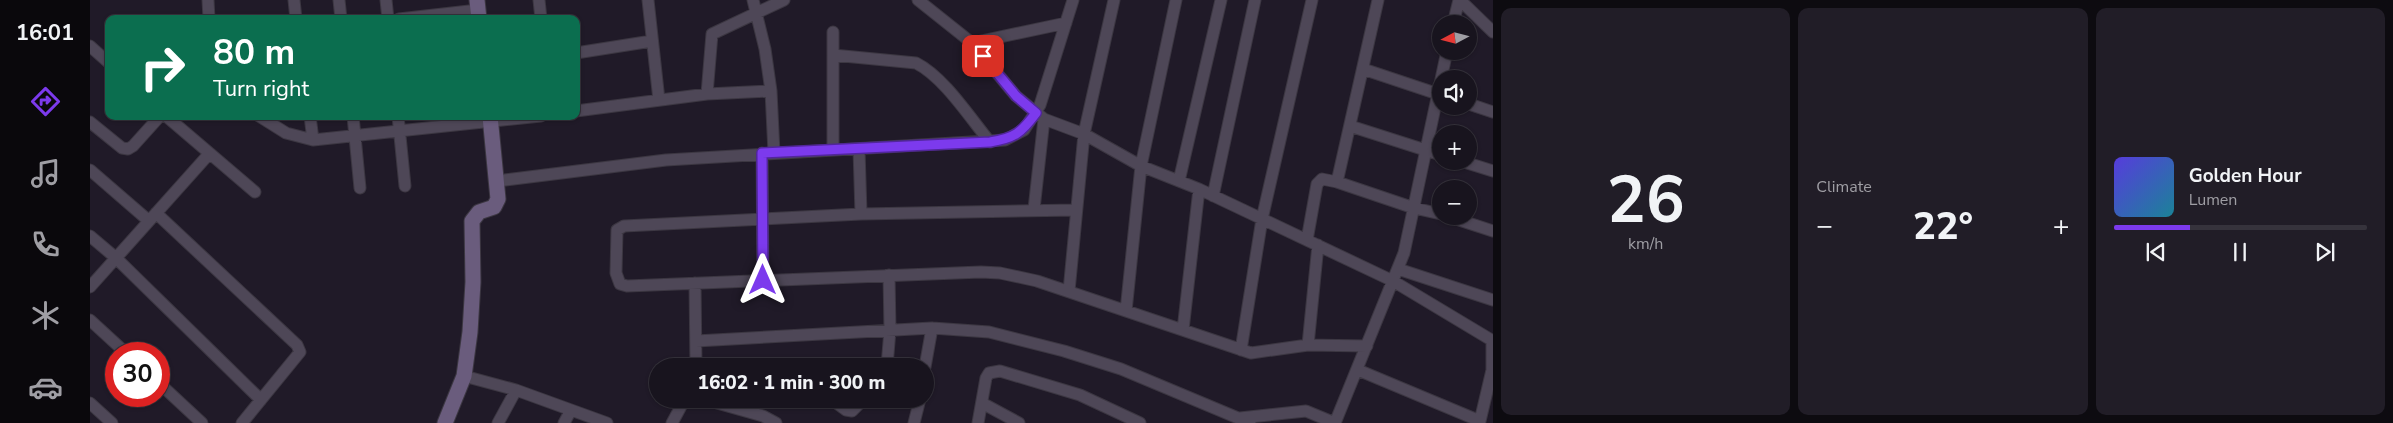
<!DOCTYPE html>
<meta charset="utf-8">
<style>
:root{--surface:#18141e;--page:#211d27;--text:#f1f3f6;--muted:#9f9ea4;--line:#36333c;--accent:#7c3aed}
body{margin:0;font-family:"Nunito Sans",sans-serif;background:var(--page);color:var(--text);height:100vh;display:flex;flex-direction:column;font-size:19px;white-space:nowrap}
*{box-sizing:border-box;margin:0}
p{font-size:16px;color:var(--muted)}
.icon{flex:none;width:28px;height:28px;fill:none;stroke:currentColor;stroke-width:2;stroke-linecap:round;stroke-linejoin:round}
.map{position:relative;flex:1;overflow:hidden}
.panel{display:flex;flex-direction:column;gap:8px;padding:8px;background:#0d0b10;width:900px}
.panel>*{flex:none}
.top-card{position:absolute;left:15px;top:15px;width:475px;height:105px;border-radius:10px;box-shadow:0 1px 4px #0004,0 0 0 1px var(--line);background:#0b6e4f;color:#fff;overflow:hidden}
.needle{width:32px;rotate:263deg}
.controls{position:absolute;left:1342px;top:15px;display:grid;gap:10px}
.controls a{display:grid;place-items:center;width:45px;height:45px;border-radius:50%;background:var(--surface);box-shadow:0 1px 4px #0004,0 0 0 1px var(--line);font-size:25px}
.speed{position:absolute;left:15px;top:342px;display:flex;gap:10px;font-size:25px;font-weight:700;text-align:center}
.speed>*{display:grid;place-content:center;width:65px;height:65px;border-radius:50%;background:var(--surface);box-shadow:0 1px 4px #0004,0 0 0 1px var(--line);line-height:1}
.speed .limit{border:8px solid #d22;background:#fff;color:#111}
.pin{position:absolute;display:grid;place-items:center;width:42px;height:42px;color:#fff;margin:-21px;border-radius:10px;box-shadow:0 2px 8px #0006}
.me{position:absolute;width:55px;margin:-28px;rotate:0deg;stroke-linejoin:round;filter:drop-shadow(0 0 4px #0008)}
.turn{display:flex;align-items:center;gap:18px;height:105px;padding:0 25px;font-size:22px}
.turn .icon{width:65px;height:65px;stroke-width:2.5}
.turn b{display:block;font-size:35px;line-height:42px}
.big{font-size:38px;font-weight:800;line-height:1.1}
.panel .tile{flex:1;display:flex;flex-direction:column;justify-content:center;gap:8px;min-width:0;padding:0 18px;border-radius:10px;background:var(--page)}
.panel .dial{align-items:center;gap:0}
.dial b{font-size:65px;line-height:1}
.song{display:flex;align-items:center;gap:15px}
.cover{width:60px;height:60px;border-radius:8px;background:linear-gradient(135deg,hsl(250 70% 55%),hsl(190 70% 35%))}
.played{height:5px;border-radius:2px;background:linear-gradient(90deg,var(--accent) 30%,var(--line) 30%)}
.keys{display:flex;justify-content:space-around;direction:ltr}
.heat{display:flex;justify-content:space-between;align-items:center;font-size:28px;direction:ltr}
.panel .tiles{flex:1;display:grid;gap:8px;grid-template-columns:repeat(3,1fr)}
.trip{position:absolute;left:559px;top:358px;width:285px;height:50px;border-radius:25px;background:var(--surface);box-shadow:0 1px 4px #0004,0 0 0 1px var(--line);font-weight:800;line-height:50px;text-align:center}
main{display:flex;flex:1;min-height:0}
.dock{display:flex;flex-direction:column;width:90px;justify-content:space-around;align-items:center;background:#0a080c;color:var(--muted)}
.dock .icon{width:35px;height:35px}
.dock .on{color:var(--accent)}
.dock b{font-size:22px;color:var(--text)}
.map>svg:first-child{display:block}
</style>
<main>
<nav class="dock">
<b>16:01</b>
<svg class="icon on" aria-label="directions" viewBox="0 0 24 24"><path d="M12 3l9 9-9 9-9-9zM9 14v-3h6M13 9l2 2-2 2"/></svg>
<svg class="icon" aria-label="music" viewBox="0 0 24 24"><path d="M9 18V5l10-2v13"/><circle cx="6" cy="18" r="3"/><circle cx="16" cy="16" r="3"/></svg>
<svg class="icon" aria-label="phone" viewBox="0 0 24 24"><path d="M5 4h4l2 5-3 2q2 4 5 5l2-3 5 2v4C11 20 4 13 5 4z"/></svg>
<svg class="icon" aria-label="climate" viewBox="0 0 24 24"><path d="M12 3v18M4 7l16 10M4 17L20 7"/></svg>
<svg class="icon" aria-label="car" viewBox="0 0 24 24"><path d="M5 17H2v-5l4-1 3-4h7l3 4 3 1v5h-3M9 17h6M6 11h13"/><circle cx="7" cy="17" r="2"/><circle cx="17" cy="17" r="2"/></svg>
</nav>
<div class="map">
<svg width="1403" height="423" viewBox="0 0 1403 423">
<rect width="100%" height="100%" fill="#201a28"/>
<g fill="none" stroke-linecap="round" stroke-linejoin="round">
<g stroke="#3c3742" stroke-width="13">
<path id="street" d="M118 0 119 19
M204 0 206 19
M249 0 251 19
M296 0 298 19
M449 0 451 19
M558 0 569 100
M663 0 675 49 681 91
M828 0 882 43 926 96 954 119 994 134 1051 166 1109 189 1303 281 1403 341
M1370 0 1403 32
M309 19 388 10
M1363 24 1369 0
M882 43 976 23
M0 46 19 63
M486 53 562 41
M743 55 826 63C854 77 880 118 900 142
M1273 69 1351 95
M617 94 622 34 694 0
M1379 104 1403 112
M486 111 617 94 681 91 684 153
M76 116 165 192
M169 116 196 133 223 140 451 116
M220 116 223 140
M263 116 270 188
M308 116 315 186
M0 122 32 148 38 149 43 146 70 116
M1260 126 1351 155
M769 149 771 214
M743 150V32
M672 153 673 280
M1371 161 1403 171
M0 170 59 221
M407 181 576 160 915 140 934 130 950 105 983 0
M1089 181 1131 0
M1247 182 1288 0
M1123 196 1165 0
M944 209 954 119
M985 210 771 214 534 226 527 230 526 273 530 284 537 286 891 272 910 273 947 281 1161 353 1218 345 1277 346
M66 213 207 345 210 352 152 423
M1357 216 1403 231
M0 236 26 258 171 400
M1217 240 1227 184 1232 179 1247 182 1324 208 1351 214
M1308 269 1403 300
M605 283 606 366
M0 287 119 154
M979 291 994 134 1024 0
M1036 311 1051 166 1086 0
M0 320 37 354
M1093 330 1109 189
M606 341 842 328 899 332 974 351 1031 369 1160 423
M1218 345 1228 245
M1151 350 1172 219 1222 0
M797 366 800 330 799 275
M835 367 842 328
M1268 370 1390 421 1402 370V340
M374 376 426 390 517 423
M69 383 112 423
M613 399 673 416 686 423
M741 399 756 410 762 411 774 399
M0 403 22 423
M892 403 929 423
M1150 418 1216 411 1245 423
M408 423 426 390
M474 423 481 410
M582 423 595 399
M824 423 830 399
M888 423 896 378 899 373 910 371 990 395 1050 423
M1245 423 1314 253 1357 51"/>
</g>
<g stroke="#3c3742" stroke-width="17">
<path id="secondary" d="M387 0 389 19
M355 423 374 376 380 332 383 282 382 221 389 212 404 207 408 199 400 116"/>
</g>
<use href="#street" stroke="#4e4757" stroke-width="11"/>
<use href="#secondary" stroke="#6a5c7d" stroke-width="15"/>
</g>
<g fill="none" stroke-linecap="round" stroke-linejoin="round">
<g stroke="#51269a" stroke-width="12">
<path id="route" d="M673 280 672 153 900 142C925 138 931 133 946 113L926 96 893 56"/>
</g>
<use href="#route" stroke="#7c3aed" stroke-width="9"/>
</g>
</svg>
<div class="controls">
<a><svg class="needle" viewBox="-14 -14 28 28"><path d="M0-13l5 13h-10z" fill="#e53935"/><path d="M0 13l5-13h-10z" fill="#9f9ea4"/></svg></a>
<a><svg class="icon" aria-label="sound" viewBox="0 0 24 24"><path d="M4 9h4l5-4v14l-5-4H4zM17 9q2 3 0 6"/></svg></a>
<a>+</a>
<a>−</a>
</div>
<div class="speed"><div class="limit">30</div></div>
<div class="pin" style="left:893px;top:56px;background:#d93025"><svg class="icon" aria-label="arrive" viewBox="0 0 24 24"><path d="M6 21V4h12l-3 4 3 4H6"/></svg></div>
<svg class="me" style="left:673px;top:280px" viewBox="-20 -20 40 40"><path d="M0-17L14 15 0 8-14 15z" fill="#7c3aed" stroke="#fff" stroke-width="4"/></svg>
<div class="trip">16:02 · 1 min · 300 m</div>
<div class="top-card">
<div class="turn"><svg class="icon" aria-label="right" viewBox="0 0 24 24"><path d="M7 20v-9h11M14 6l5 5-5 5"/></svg><div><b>80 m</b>Turn right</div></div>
</div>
</div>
<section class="panel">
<div class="tiles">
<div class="tile dial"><b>26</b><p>km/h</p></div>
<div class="tile"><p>Climate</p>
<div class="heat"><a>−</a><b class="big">22°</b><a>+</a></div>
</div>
<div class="tile">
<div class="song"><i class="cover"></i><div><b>Golden Hour</b><p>Lumen</p></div></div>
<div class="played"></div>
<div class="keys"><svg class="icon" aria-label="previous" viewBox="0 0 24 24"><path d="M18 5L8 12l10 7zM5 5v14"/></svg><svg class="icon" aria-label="pause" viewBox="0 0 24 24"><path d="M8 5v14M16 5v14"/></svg><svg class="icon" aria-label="next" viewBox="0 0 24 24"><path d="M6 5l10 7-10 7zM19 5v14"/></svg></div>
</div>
</div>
</section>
</main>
